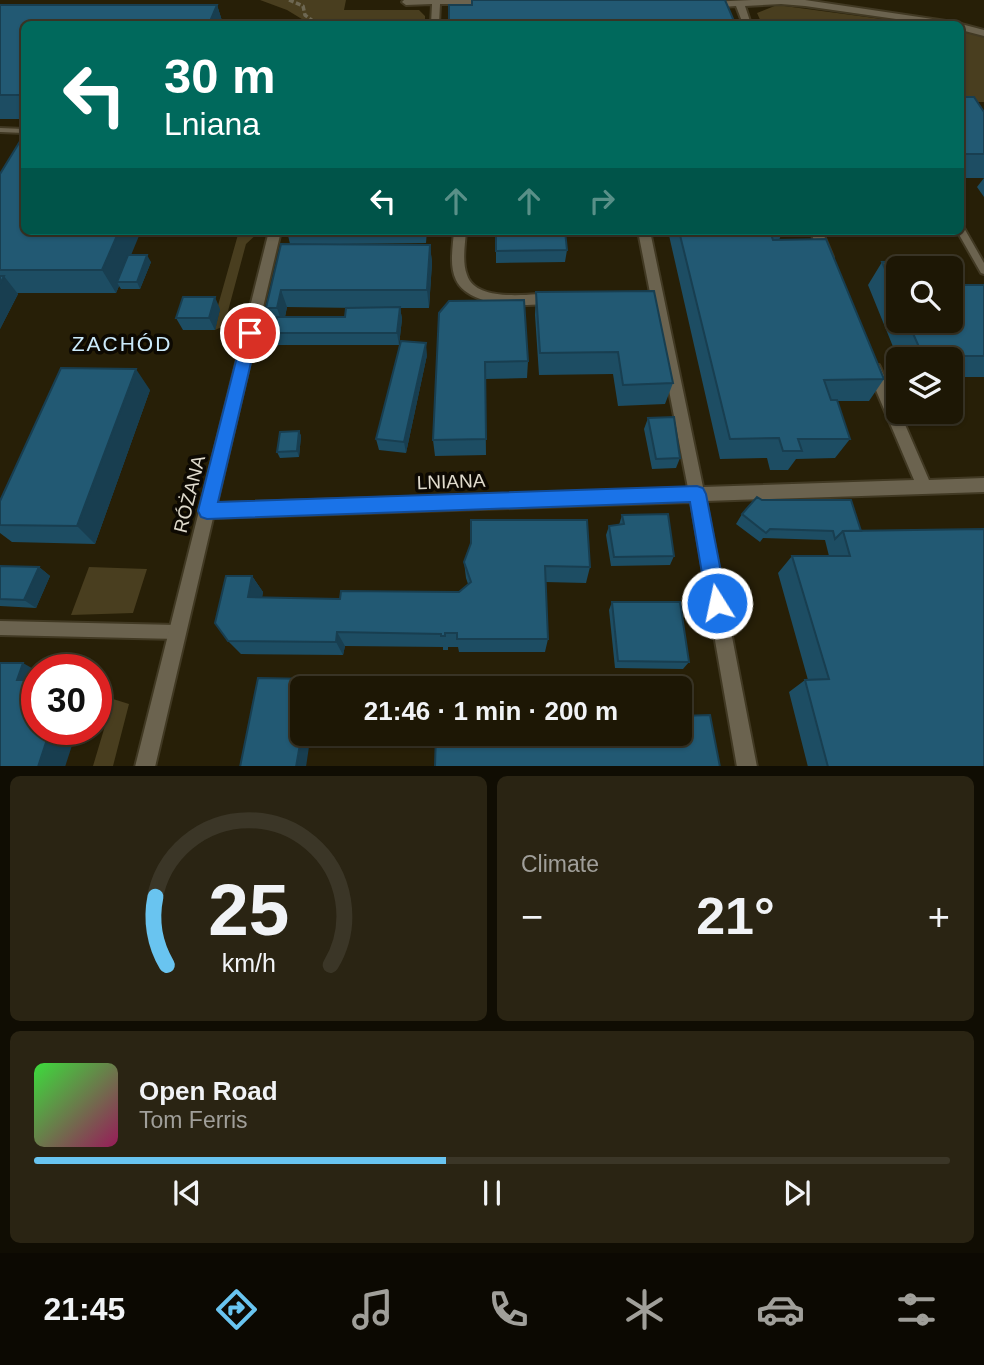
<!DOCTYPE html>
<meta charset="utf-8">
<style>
:root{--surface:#1d1705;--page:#2a2413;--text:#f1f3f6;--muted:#a09f9a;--line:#3b3627;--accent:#69c4f0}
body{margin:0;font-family:Helvetica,sans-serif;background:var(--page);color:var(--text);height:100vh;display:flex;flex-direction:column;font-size:26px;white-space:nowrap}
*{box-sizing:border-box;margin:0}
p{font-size:23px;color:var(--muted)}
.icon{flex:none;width:38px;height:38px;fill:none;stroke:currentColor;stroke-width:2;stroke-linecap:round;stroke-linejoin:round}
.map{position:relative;height:766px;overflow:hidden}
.drawer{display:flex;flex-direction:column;gap:10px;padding:10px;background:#100d03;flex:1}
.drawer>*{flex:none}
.hud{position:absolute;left:21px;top:21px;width:943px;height:214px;border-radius:10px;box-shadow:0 2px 5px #0004,0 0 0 2px var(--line);background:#00695c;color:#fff;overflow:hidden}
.tools{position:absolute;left:886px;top:256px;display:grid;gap:14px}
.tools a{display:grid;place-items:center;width:77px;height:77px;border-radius:10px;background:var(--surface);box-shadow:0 2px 5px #0004,0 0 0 2px var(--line);font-size:35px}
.speed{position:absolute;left:21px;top:654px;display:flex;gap:14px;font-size:35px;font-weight:700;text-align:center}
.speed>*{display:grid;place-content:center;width:91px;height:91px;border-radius:50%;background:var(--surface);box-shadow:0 2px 5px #0004,0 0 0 2px var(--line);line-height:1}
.speed .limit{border:10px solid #d22;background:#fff;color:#111}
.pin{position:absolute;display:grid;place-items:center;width:60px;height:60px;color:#fff;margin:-30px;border:4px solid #fff;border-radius:50%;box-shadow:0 2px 7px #0007}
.me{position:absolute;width:77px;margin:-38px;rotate:350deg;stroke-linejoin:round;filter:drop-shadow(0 0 5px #0008)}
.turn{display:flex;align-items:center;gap:24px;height:147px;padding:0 28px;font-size:32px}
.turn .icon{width:91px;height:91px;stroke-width:2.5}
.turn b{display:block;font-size:49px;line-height:60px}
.lanes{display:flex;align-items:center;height:66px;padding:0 28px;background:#0003;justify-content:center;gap:35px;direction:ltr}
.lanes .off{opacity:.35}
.big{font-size:52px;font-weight:700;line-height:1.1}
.drawer .card{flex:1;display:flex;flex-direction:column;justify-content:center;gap:10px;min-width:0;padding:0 24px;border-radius:10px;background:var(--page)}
.drawer .dial{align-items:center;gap:0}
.dial svg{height:182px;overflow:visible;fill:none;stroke:var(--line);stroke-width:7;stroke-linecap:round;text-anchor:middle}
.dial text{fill:var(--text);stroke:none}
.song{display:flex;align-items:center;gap:21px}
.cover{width:84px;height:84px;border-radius:10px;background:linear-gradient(135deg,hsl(120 70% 55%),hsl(330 70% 35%))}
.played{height:7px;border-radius:4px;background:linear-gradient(90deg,var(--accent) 45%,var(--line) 45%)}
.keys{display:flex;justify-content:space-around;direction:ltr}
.heat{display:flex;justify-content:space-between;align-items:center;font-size:38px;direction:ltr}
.drawer .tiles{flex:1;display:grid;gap:10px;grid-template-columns:1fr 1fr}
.card:last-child{grid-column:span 2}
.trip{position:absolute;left:290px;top:676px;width:402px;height:70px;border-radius:10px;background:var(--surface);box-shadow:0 2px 5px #0004,0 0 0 2px var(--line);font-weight:700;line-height:70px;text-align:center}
.tabs{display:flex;height:112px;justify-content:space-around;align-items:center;background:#0c0902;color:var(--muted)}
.tabs .icon{width:49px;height:49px}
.tabs .active{color:var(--accent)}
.tabs b{font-size:32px;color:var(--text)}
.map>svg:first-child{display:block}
</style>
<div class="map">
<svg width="984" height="767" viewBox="0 0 984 767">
<rect width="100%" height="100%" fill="#271f07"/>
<path fill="#493e1f" d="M260 0H346L344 10H419L425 16V24H310L287 10Z
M777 5 919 24H762L757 13Z
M961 30 984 37V102H961Z
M239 231H260L246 244 224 326 215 330 220 309H217Z
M89 567 147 569 133 613 71 615Z
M113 699 129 704 113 766H93Z"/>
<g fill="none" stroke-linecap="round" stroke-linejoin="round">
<g stroke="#413923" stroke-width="4">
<path id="service" d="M0 128 24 129V133L0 132Z
M961 227 964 228 984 263V274L981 273 957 231H961Z
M0 621 177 625 182 627 184 632 182 637 177 639 0 635Z"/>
</g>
<g stroke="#413923" stroke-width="4">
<path id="minor" d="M404 0H493V1L489 4H440L439 24H431L432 4 406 5 402 2Z
M752 0H805L946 21 950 24H931L805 6 781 4 745 6 751 24H743L736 6 708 8 704 5 708 2Z
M960 24H961L984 30V36L961 30Z
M269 231H281L217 503 688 488 638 231H650L703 487 914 480 867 369 869 365H879L881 369 929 480 984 478V492L706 501 757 767H737L691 502 213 518 155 767H135Z
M454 231H466C465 245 462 262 467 275 476 303 531 294 554 293L560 298 559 301C532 308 470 309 456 280 449 266 453 246 454 231Z
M810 231H822L833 257 831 260H823Z"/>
</g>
<path stroke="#6e6853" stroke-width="3.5" stroke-dasharray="5 2.5" stroke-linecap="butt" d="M289 0 303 6 305 15 317 24"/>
<use href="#service" fill="#6b634f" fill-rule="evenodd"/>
<use href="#minor" fill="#6b634f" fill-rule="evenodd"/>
</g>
<path fill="#1d4d63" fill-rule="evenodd" d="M0 5H217L223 24H24V119H0Z
M472 5 734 21 733 24H449Z
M961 97 984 112V197L977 187 984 178H961Z
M0 174 131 255 151 262 140 289H121L119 286 116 293H17L18 294 0 329Z
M287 231H427L426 243 340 244 430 245 432 263 429 308H400L402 319 399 345H278L274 333 275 326H273L266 308 290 244ZM287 307 356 308 345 317H285Z
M496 231 567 250 565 262 496 263Z
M668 231H783L779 240 884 379 869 401H837L850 439 835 458 796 459 788 470H770L767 458 720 459Z
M843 231H911L908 236H880L878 232 844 233Z
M882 262 898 268V320H950L964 285H984V377H950V359H898L868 285Z
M536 292 673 383 665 404 618 406 613 374 539 375 535 315Z
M220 309 215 330H183L176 318Z
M439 313 528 361 527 378 485 379 486 455 435 456 433 440Z
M427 355 406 453 379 450 376 439Z
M150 390 95 544 12 542 0 533V501Z
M648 418 680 458 676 468 652 469 644 429Z
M299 431 301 436 299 457 280 458 277 452Z
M762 500 861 531 984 767H808L789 692 805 680H808L778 573 792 556H829L825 540 763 538 760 542 736 524 742 514Z
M622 515 674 556 670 565 611 566 606 535 609 526 619 525Z
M464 562 590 567 586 583 545 582 548 639 545 652H459L458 647H448V650H443V647L345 646 343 655 241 654 228 641 252 576 263 592 262 597 340 599 459 592 468 584 466 578Z
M0 566 39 567 50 576 36 608 0 606Z
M612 602 689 662 683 669 615 668 609 610Z"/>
<path fill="#183e50" d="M217 5 223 24H209Z
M119 231H141L120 282H117L119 286 116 293 102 270Z
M430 245 432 263 429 308 427 290Z
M147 255 151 262 140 289 137 282Z
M4 276 18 294 0 329V284Z
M281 290 287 307 283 326 277 308Z
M215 297 220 309 215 330 209 318Z
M400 307 402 319 399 345 397 333Z
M426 343 427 355 406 453 404 442Z
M136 369 150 390 95 544 77 526Z
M299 431 301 436 299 457 297 451Z
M39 567 50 576 36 608 24 600Z
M252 576 263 592 260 612 248 597Z
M337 632 345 646 343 655 336 642Z
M23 663 37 671V690L17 680Z
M311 679 318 688H309Z
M303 727V733H311L306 767H296Z
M50 730H77L65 767H38Z"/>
<path fill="#225973" stroke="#183e50" stroke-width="2" d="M472 0H725L734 21H656L657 24H449V5H472Z
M0 5H217L209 24H24V95H0Z
M961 97H974L984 112V154H961Z
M22 138H24V231H119L102 270H0V174Z
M287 231H382L286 233Z
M496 231H565L567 250 496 251Z
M679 231H779H770L773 240 826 239 884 379 824 380 831 400H837L850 439H798L802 451H783L779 438 730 439Z
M281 244 430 245 427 290H281L277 308H266Z
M128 255H147L137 282H117Z
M924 261 927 268H898V299L882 262Z
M950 275H958L964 285H984V356H923L907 320H950Z
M0 276H4L0 284Z
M654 291 673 383 623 385 618 352 540 353 536 292Z
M183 297H215L209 318H176Z
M524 300 528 361 485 362 486 439 433 440 439 313 449 301Z
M400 307 397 333H274L277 317H345L346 308Z
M401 341 426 343 404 442 376 439Z
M61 368 136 369 77 526 0 525V501Z
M674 417 680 458 656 459 648 418Z
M299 431 297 451 277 452 280 432Z
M757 497 762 500H851L861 531H843L835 539 833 531 770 529 766 533 742 514Z
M668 514 674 556 614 557 609 526 624 524 622 515Z
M471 520H587L590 567 545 566 548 639H457V633H445V636H441V634L337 632 336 642 228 641 215 623 226 576H252L248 597 340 599 341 591 459 592 471 582 464 562 471 543Z
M984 529V767H828L805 680 829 679 792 556H850L843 531Z
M0 566 39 567 24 600 0 599Z
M612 602H680L689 662 618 661Z
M0 663H23L17 680H37V730H50L38 767H0Z
M258 678 311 679 309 688H303V727L296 767H240Z
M710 715 720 767H435L436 733H681V716Z"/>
<path fill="#1a73e8" stroke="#114b97" stroke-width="2" d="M250 327 258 333 218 502 697 486 703 488 706 494 727 603 724 609 717 612 710 609 707 603 690 502 207 519 201 517 198 511 243 333Z"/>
<g text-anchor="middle" stroke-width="7" stroke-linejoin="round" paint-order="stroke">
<g font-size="19" fill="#e0dbcd" stroke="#0d0902">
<text transform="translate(451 481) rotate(-2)" y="7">LNIANA</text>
<text transform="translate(189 494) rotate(-76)" y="7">RÓŻANA</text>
</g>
<g font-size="21" letter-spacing="2" fill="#cbeafb" stroke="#0d0902">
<text x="122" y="351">ZACHÓD</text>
</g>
</g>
</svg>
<div class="tools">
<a><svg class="icon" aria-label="search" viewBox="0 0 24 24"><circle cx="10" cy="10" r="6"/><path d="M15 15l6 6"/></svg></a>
<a><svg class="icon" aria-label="layers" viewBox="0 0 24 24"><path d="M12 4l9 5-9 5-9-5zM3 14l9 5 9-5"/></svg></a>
</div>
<div class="speed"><div class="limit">30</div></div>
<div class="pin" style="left:250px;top:333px;background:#d93025"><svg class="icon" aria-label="arrive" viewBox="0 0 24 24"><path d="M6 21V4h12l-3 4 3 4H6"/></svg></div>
<svg class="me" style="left:717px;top:603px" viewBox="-20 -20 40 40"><circle r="17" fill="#1a73e8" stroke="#fff" stroke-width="3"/><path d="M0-11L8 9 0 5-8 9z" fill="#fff"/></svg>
<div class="trip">21:46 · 1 min · 200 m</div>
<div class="hud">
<div class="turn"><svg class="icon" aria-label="left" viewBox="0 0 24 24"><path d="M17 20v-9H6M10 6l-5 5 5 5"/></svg><div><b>30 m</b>Lniana</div></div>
<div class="lanes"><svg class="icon" aria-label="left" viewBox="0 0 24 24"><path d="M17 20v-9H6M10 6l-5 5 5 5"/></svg><svg class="icon off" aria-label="ahead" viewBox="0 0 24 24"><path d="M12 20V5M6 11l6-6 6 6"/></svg><svg class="icon off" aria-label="ahead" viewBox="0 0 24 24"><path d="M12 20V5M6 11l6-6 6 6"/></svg><svg class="icon off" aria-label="right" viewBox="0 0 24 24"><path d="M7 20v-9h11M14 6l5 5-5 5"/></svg></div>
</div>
</div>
<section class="drawer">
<div class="tiles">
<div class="card dial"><svg viewBox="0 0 100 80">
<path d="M14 69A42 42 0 1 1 86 69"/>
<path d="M14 69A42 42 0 0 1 9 39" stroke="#69c4f0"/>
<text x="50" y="56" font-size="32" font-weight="700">25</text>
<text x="50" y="72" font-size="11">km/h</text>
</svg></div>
<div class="card"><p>Climate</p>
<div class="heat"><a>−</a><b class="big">21°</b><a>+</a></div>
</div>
<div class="card">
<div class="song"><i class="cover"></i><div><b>Open Road</b><p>Tom Ferris</p></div></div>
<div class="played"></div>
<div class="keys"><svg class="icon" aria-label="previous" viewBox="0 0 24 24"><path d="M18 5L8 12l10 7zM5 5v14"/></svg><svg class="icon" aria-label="pause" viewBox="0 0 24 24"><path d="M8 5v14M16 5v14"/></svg><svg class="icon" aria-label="next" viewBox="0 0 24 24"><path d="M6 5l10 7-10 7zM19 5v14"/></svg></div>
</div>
</div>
</section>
<nav class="tabs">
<b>21:45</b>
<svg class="icon active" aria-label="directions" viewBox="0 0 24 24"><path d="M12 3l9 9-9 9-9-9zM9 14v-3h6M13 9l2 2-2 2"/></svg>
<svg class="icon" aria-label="music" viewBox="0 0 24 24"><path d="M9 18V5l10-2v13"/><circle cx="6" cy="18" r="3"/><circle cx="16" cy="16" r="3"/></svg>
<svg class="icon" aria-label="phone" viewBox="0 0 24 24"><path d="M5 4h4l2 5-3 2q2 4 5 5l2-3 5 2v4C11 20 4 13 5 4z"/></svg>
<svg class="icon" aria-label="climate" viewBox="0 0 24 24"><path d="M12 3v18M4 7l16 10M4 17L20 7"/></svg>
<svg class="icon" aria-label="car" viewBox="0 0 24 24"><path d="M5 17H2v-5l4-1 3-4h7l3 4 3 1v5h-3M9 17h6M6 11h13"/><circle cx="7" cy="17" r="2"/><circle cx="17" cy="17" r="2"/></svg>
<svg class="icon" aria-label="filters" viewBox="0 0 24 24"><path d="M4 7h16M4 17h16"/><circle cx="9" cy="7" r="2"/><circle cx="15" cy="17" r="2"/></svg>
</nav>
